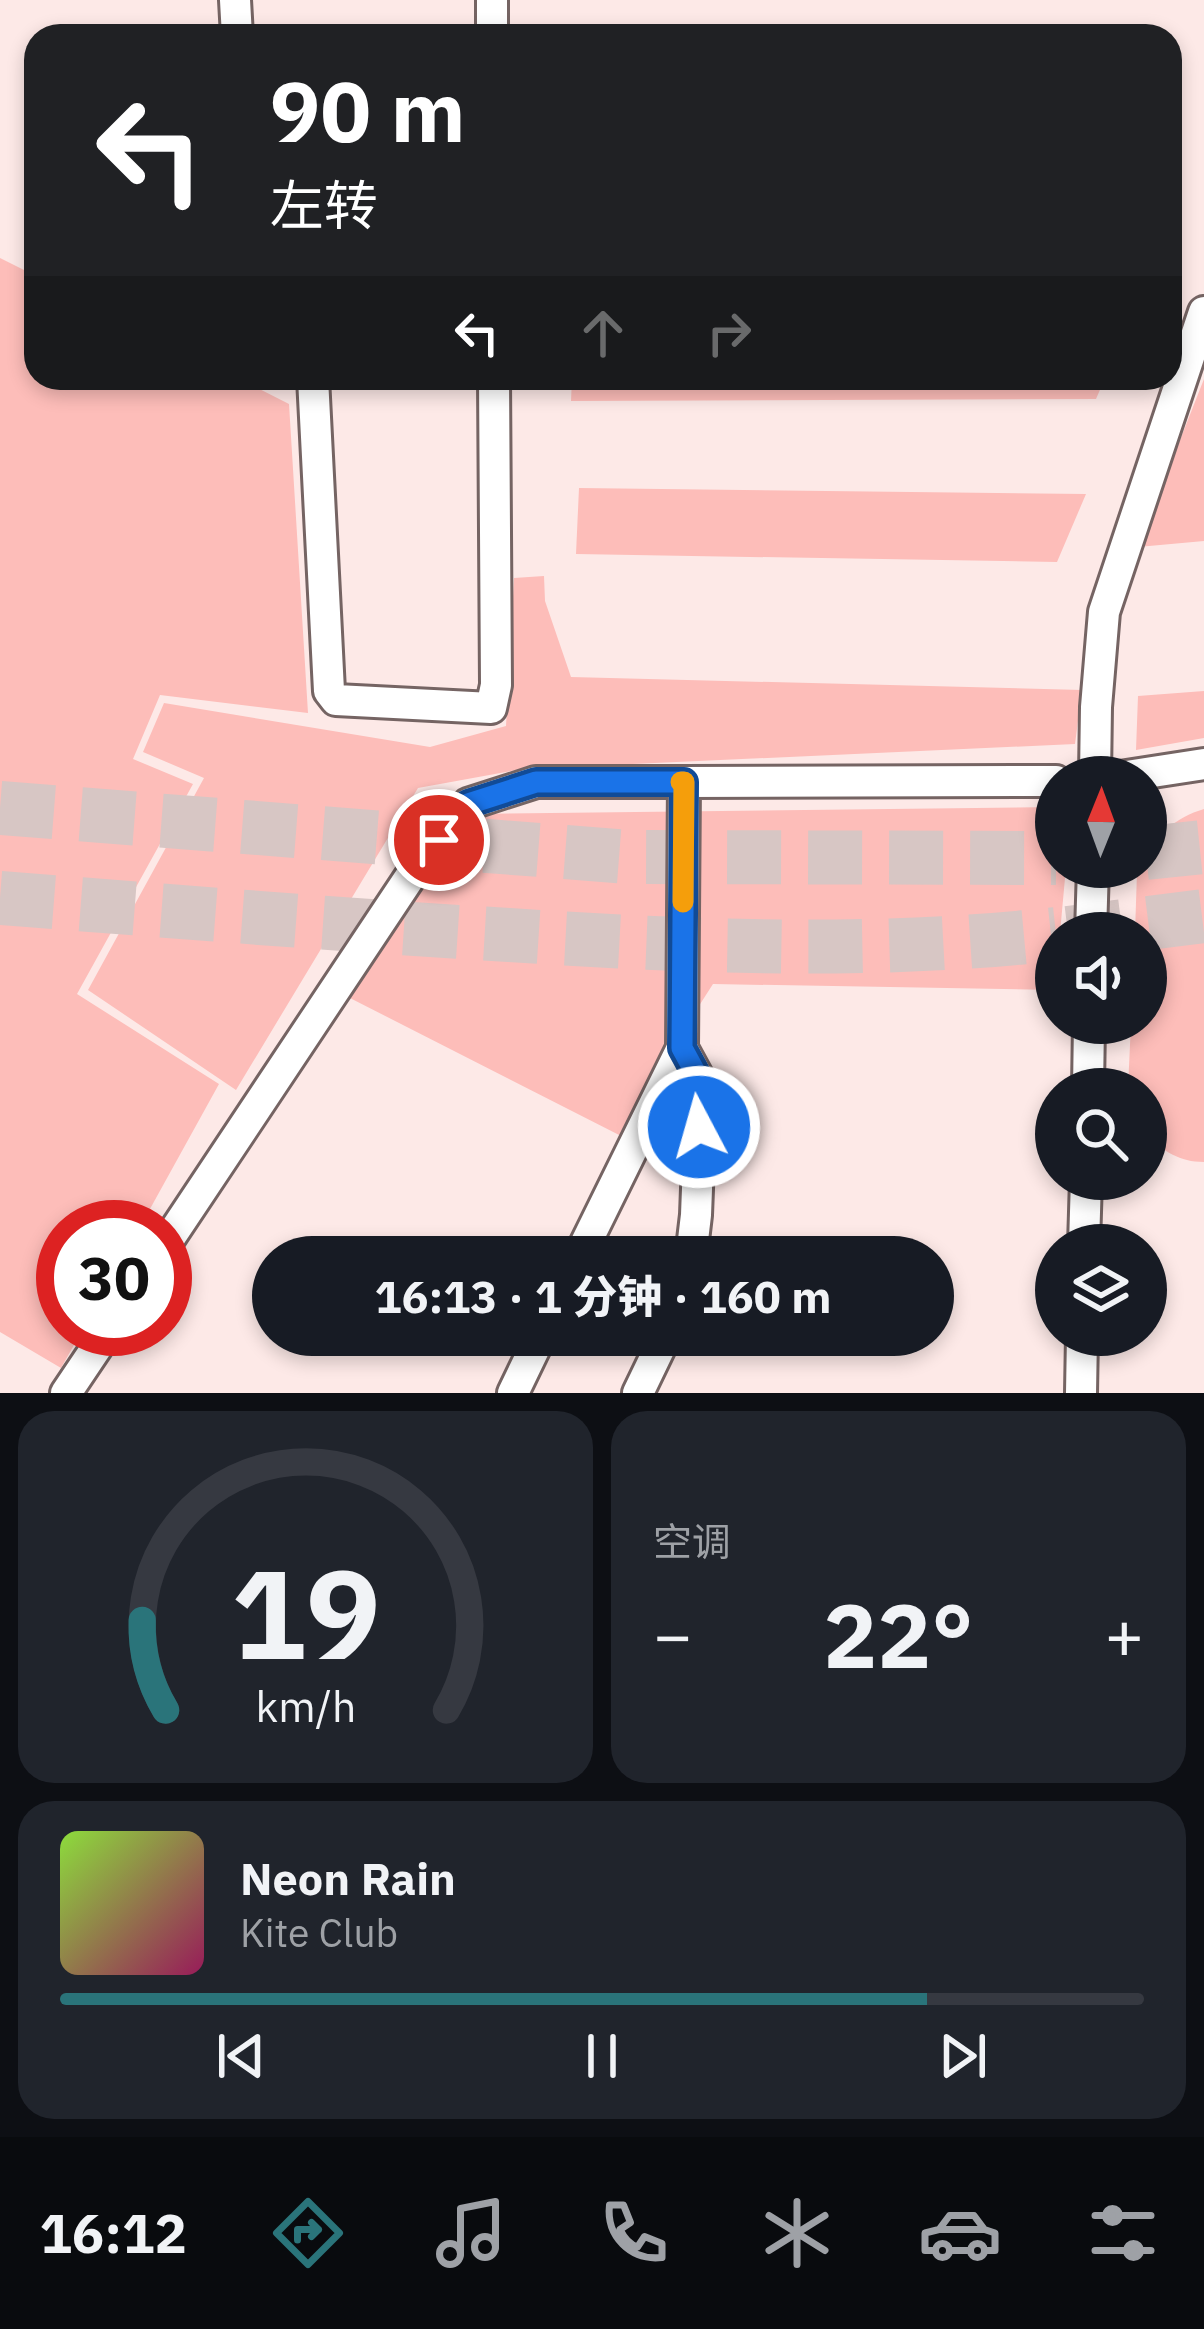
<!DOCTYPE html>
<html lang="zh">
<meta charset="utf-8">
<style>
:root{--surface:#171b24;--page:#20242c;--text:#f1f3f6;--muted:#9ea1a6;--line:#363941;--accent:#2a747a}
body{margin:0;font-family:"IBM Plex Sans","Noto Sans SC",sans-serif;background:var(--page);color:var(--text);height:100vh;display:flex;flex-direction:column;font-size:45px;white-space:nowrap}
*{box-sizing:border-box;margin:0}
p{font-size:39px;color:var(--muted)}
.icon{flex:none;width:66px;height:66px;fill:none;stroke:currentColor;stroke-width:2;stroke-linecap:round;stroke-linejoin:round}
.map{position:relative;height:1393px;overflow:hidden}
.panel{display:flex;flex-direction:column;gap:18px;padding:18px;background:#0d0f14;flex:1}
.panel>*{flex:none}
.guide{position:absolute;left:24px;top:24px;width:1158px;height:366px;border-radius:36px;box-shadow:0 6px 18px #0003;background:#202124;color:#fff;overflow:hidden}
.needle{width:78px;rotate:1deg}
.fabs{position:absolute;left:1035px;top:756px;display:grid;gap:24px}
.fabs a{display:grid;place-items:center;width:132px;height:132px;border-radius:50%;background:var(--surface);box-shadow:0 6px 18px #0003;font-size:60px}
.speed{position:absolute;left:36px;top:1200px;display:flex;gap:24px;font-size:60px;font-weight:700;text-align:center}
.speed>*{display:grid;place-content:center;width:156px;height:156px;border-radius:50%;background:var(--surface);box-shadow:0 6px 18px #0003;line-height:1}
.speed .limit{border:18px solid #d22;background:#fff;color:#111}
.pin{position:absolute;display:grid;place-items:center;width:102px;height:102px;color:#fff;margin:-51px;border:6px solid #fff;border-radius:50%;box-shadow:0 3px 12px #0007}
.me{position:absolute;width:132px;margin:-66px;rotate:354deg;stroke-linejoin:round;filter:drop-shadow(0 0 9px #0008)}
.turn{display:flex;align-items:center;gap:42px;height:252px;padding:0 48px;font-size:54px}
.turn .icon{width:156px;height:156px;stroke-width:2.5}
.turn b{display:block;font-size:84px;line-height:102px}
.lanes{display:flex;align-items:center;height:114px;padding:0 48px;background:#0003;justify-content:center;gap:60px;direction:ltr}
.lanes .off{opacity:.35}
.big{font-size:90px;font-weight:800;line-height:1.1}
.panel .widget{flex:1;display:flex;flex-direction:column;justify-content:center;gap:18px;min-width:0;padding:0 42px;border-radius:36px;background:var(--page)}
.panel .dial{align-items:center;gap:0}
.dial svg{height:312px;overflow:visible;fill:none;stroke:var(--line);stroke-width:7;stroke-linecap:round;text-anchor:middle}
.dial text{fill:var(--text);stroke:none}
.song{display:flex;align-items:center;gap:36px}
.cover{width:144px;height:144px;border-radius:18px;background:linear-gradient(135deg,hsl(90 70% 55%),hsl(330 70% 35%))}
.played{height:12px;border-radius:6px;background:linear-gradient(90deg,var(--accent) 80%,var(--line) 80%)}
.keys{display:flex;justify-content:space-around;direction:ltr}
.heat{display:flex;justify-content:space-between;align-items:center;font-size:66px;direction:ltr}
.panel .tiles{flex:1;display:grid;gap:18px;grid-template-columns:1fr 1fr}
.widget:last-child{grid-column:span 2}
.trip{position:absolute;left:252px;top:1236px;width:702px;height:120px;border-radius:60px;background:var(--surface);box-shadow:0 6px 18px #0003;font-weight:800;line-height:120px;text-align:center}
.menu{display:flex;height:192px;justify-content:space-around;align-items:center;background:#090b0e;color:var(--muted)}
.menu .icon{width:84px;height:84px}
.menu .selected{color:var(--accent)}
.menu b{font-size:54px;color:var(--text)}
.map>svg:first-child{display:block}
</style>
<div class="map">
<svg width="1204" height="1393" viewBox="0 0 1204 1393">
<rect width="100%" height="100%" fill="#fde9e7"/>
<path fill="#fdbdb9" d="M0 258 36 276V378H238L289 404 308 713 160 695 133 759 193 784 77 994 219 1084 140 1227H63V1329H83L61 1368 0 1332Z
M572 378H1105L1096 399 571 401Z
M1204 379V541L1138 547Z
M579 488 1086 494 1057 562 576 554Z
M544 576 545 601 571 677 1082 690 1075 744 522 769 418 788 236 1090 88 990 204 778 143 752 164 703 430 747 506 726 514 578Z
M1204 691V738L1136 750 1138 696Z
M1056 807V867H1066L1060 933H1056L1055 990 713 984 670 1051 627 1139 346 996 470 814Z
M1204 809V1162C1179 1162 1165 1151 1146 1137V1089L1128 1088 1131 1023H1146V933H1135L1137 872 1141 867H1146C1151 837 1176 817 1204 809Z"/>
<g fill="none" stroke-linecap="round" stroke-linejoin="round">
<path stroke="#d7c6c4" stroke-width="54" stroke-dasharray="54 27" stroke-linecap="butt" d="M0 808 629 857 1056 858
M1146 853 1204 847
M0 898C170 911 340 925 509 935 691 947 875 954 1056 934
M1068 933 1204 916"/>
<g stroke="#756463" stroke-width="36">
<path id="street" d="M235 0 237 36
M492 0V36
M313 378 329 691 336 700 491 708 496 685 494 378
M1095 777 1096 707 1104 612 1204 312
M1120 777 1204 764
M1091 933 1093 867
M682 1048 701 1083 696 1215 691 1257
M1088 1089 1089 1023
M165 1245 410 877 468 804 536 782H684
M1084 1245 1086 1179
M579 1257 682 1048 684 782 1056 781
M66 1393 109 1329
M513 1393 541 1335
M638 1393 666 1335
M1081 1393 1082 1335"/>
</g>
<use href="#street" stroke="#fff" stroke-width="30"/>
</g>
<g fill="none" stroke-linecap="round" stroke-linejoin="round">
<g stroke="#114b97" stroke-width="30">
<path id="route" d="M439 840 468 804 536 782H684L682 1048 701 1083 699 1127"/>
</g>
<use href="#route" stroke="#1a73e8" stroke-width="21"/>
<path stroke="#f59e0b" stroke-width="21" d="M681 782H684L683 902"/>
</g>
</svg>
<div class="fabs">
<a><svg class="needle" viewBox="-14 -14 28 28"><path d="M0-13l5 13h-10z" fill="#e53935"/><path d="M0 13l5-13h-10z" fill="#9ea1a6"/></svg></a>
<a><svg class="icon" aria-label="sound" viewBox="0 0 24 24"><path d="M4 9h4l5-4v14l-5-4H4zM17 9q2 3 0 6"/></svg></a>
<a><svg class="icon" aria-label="search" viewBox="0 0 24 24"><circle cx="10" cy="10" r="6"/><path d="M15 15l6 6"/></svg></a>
<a><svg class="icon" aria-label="layers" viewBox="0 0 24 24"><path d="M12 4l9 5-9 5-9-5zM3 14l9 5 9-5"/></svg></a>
</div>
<div class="speed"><div class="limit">30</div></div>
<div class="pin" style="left:439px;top:840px;background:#d93025"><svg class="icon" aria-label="arrive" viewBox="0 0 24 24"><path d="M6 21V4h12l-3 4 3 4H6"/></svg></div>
<svg class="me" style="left:699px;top:1127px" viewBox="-20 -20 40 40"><circle r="17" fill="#1a73e8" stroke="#fff" stroke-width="3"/><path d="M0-11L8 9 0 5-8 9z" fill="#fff"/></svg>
<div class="trip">16:13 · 1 分钟 · 160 m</div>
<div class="guide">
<div class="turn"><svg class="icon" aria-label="left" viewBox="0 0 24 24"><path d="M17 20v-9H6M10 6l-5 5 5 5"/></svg><div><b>90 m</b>左转</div></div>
<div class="lanes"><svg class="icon" aria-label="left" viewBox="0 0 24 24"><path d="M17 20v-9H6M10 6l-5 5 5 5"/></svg><svg class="icon off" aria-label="ahead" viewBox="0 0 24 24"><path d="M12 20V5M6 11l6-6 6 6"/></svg><svg class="icon off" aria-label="right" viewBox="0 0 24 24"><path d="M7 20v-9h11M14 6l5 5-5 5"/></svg></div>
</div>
</div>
<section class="panel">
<div class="tiles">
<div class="widget dial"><svg viewBox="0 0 100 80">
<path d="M14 69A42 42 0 1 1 86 69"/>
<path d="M14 69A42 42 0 0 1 8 46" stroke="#2a747a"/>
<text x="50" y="56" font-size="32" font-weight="700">19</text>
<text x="50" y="72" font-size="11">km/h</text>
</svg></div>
<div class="widget"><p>空调</p>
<div class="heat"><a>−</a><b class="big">22°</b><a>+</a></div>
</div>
<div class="widget">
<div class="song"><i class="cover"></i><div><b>Neon Rain</b><p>Kite Club</p></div></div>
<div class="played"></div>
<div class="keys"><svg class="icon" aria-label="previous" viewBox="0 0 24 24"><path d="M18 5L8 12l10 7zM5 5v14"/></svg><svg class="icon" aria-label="pause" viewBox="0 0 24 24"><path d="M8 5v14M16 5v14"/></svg><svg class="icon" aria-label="next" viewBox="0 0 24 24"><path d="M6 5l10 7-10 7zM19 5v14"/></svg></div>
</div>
</div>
</section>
<nav class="menu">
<b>16:12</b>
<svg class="icon selected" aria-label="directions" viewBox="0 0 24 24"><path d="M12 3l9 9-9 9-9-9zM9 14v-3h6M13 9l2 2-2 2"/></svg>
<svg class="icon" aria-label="music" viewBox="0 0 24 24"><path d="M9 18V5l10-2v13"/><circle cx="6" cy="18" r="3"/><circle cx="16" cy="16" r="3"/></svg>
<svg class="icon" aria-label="phone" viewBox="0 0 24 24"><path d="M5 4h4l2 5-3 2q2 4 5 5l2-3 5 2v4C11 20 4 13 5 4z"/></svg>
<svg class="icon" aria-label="climate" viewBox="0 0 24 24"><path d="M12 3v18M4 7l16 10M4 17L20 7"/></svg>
<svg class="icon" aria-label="car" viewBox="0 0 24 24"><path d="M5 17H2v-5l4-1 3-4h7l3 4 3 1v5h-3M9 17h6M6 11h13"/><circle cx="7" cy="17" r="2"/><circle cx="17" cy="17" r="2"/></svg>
<svg class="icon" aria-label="filters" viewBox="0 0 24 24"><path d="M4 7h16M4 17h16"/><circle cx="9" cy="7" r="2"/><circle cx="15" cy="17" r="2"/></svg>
</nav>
